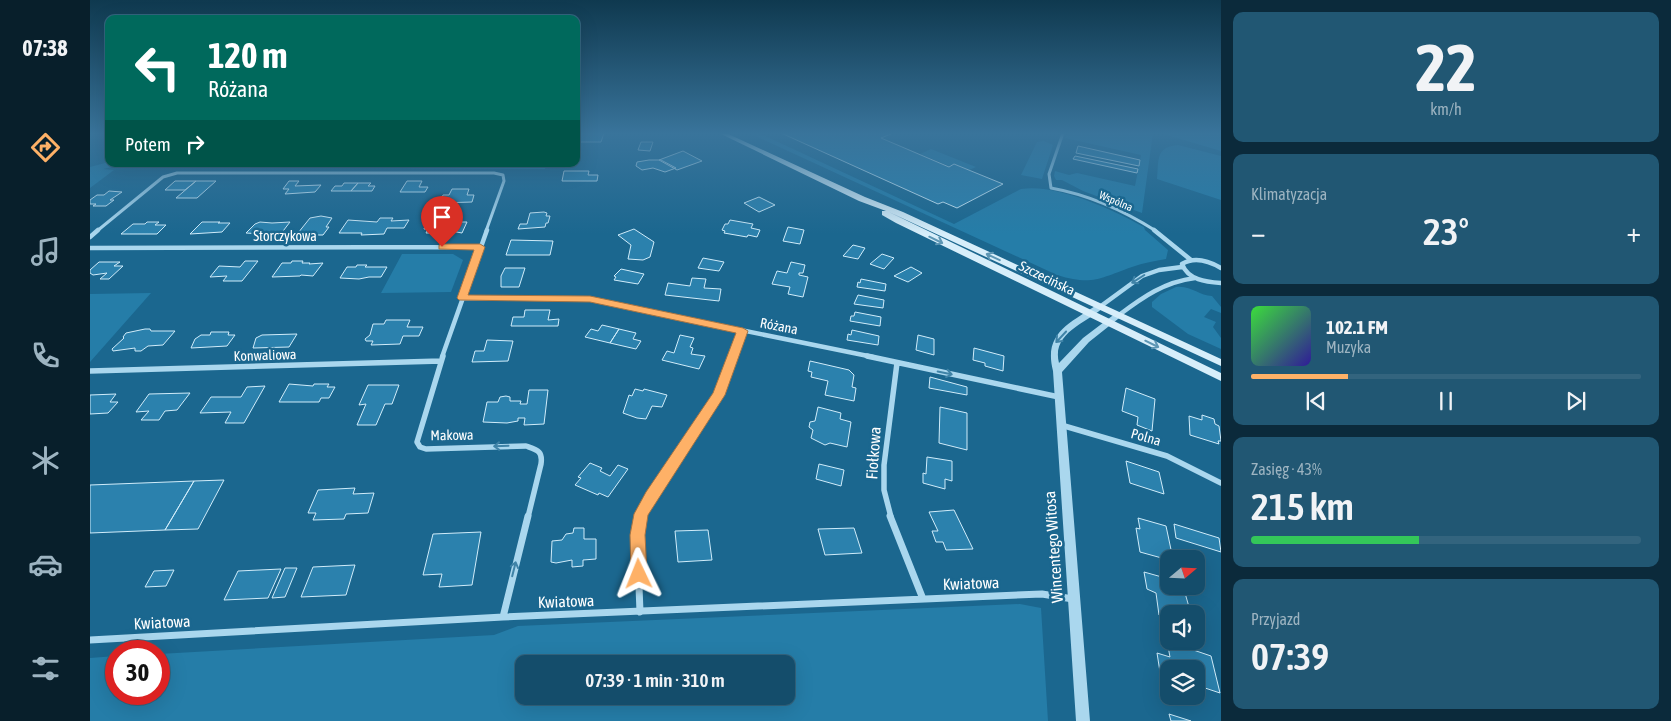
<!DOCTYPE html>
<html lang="pl">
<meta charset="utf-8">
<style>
:root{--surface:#144d6b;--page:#215773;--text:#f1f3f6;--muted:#9db4c1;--line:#33647e;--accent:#feb167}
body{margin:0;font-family:"Asap Condensed",sans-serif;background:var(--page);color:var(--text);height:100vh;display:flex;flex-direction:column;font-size:19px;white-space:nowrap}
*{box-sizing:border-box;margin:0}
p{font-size:16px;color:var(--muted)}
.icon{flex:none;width:28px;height:28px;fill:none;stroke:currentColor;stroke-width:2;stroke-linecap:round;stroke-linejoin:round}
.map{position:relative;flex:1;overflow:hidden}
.panel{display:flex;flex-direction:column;gap:12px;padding:12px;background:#0b2a3b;width:450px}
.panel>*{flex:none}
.top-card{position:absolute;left:15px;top:15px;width:475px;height:152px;border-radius:10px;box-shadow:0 5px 20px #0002,0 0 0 1px var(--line);background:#00695c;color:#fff;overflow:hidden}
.needle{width:32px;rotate:71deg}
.tools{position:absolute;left:1070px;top:550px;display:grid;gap:10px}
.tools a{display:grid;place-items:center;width:45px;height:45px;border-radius:10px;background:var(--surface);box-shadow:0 5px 20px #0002,0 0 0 1px var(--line);font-size:25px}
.speed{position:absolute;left:15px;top:640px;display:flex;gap:10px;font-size:25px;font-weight:700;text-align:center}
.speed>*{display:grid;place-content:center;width:65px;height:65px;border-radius:50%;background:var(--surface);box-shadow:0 5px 20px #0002,0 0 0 1px var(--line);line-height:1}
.speed .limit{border:8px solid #d22;background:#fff;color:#111}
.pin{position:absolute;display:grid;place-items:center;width:42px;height:42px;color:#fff;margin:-51px -21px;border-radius:50% 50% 50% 0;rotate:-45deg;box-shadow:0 0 5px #0007}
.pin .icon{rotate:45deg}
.me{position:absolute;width:55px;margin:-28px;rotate:358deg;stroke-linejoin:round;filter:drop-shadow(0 0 4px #0008)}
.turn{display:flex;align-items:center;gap:18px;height:105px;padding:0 20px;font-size:22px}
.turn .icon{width:65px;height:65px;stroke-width:2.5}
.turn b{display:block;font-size:35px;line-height:42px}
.then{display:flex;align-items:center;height:48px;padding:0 20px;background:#0003;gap:10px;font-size:19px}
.big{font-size:38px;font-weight:600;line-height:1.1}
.panel .card{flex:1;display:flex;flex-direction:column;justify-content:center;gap:8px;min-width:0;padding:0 18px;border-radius:10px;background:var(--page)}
.panel .dial{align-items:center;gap:0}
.dial b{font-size:65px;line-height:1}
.song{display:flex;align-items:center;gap:15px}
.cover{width:60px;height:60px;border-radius:8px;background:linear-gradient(135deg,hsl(120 70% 55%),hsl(250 70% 35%))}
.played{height:5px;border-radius:2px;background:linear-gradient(90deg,var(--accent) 25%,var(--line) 25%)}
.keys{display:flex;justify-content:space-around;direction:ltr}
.heat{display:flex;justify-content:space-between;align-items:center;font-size:28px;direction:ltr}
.charge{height:8px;border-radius:4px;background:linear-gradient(90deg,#34c759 43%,var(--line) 0)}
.trip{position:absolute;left:425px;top:655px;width:280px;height:50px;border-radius:10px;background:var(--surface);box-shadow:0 5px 20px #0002,0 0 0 1px var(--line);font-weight:600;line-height:50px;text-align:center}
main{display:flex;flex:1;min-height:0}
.tab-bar{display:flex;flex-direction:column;width:90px;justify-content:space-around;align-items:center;background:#081f2b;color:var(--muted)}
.tab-bar .icon{width:35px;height:35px}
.tab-bar .current{color:var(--accent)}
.tab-bar b{font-size:22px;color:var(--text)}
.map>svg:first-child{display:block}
</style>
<main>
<nav class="tab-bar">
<b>07:38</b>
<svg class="icon current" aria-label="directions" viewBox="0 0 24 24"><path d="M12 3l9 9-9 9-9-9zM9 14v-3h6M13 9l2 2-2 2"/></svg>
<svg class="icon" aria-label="music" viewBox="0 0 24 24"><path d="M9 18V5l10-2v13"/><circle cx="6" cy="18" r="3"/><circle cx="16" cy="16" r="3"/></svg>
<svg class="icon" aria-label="phone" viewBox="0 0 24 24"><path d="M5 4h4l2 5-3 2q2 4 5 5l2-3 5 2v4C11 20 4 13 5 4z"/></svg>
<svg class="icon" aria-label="climate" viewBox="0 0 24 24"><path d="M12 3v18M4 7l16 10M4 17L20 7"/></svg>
<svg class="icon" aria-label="car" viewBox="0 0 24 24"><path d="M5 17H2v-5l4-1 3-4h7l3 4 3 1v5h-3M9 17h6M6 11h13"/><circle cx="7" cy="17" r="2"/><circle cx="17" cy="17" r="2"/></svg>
<svg class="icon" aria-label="filters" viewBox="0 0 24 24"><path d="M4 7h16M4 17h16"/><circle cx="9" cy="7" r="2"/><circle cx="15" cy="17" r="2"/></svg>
</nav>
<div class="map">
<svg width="1131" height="721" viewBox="0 0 1131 721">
<rect width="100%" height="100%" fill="#1b678f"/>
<path fill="#257da8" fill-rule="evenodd" d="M659 133 671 134 864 224 931 189C966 183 1024 210 1054 227L1055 230 1078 250 1076 259C1065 261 1053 263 1042 267 1010 278 1003 286 967 275Z
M978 133H1063L1052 213 993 191 972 180H966L964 176 965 171 979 175 987 173 1045 186 1051 155 975 138Z
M1070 133H1131V151Z
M954 141 963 145 952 179 931 175 947 142Z
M1088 145 1131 156V200L1067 179C1069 160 1065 147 1088 145Z
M841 149 886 167 879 170 864 164 859 166 830 154Z
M19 162V164H34L13 169 24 170 0 188V167Z
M291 164H456L455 169 278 168Z
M312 254H363L373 260 361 292 291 293Z
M1086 287C1101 285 1109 296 1122 296L1131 307V313L1121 309 1114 317 1126 322 1123 327 1131 338V349L1098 334 1062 307V302L1071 294Z
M61 293 0 362V294Z
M930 604 951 608 958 721H0V658L26 656V694H69V654L404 635 428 626ZM434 664H696V696H434Z"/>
<path fill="#2b81ad" stroke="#d0ecfa" d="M486 133H514L511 142H486Z
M691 133H800L801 134 791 138 859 167 864 164 913 184 867 208 853 202 848 204Z
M551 142H563L560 151 548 150Z
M988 146 1050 160 1049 166 986 153Z
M593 151 612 161 587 170 569 160Z
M985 156 1048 169 1047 173 983 159Z
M559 160H571L586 168 575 172 563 168 552 170 546 166 547 162Z
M474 171H499L498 175H508L507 181H472Z
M85 181H106L95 190H75Z
M106 181H126L107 198H86Z
M199 181H209L205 186 231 185 225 192 195 194 199 189H193Z
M317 181H332L329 187H338L335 192H310Z
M254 183H268L261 191H241L245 186H252Z
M268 183H281L278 186H285L282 191H261Z
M362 189H379L377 195H384L382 202 349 203 353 195H359Z
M19 191 32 192 20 200H24L16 206H3L6 204H0V200L7 195H14Z
M669 197 685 205 669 212 654 203Z
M454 212 457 213 456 216H460L458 223H456L455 227 428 229 430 224H437L440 213Z
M231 216 242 218 236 227H239L233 235H220L222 232 208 233 220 218Z
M290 218H303L301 221 319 220 314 228H297L294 234 271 235 272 233H249L258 220 287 222Z
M640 220 663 224 661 228 670 230 667 237 658 235 657 237 634 233 635 231 632 230 635 224H638Z
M57 222H69L65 225H76L67 234H31L43 224H55Z
M112 222H130L128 223H140L132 232 100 234Z
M170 222 182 223 200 222 190 235 156 233 165 224Z
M342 222H377L372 233 361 231V233H336L338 229H334L335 226 340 225Z
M698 227 714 230 710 244 693 241Z
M544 229 564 242 560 257 553 260 538 259 541 245 528 235Z
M421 240 463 241 460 255H416Z
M763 245 775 248 768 259 753 256Z
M792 254 804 258 794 269 780 264Z
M613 258 634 262 629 271 608 268Z
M155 261H168L152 281H133L137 276 120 277 129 266 150 267Z
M202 261H213L212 263H220L219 264 233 263 223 276 211 275 210 276 182 277 192 263H201Z
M9 262H30L24 266H33L19 279H10L17 273 3 275 0 273V270Z
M701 262 715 265 713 273H709V275L718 277 713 297 698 294 700 287 682 284 687 271 697 273Z
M267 265H277L275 267H297L291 277H279L269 279 250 278 257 267H266Z
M821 267 832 273 818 282 804 276Z
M415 268H435L429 287H411V276Z
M531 269 554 274 548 284 524 280 526 277 524 276Z
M602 278 616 279 614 288 631 289 629 301 575 295 578 283 600 286Z
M771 279 796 284 795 291 767 287 768 282 770 283Z
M768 295 794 300 793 308 764 304Z
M435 310H460L458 320 469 319 468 326H421L423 317H434Z
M765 312 791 317 790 326 760 321 761 316H764Z
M296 320H320L317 327H333L329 336H313L310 344 281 345 283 341H276L275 339 280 335 283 324H294Z
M512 325 529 329 520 343 495 337 501 329 508 331Z
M55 329H60L61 331H85L73 345 58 346 51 351H45V348L23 351 22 349 34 338 33 337 36 333Z
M529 329 546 333 543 339 551 341 546 349 520 343Z
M762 330 789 336 788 345 757 340 758 334 761 335Z
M121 332H139L138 335H145L137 346 101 348 105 339 111 335H120Z
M207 334 199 347 163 348 166 338 172 335Z
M590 335 604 338 600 347 603 348 601 354 615 356 609 369 572 360 577 351 584 353Z
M828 335 844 339V355L826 350Z
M397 340 423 341 418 361 382 362 385 351H394Z
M884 348 914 356 913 371 895 366V363L883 360Z
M720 361 759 370 764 375 762 387 766 388 764 401 735 395 738 381 721 377 722 372 718 371Z
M840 377 877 387V395L839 388Z
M199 384 223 386 224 384H239L237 387H245L239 398H231L229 402H189Z
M278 385H309L302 404H295L286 425H267L276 404 269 405Z
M175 386 154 423H135L141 412 110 413 121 397H151L157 387Z
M1036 388 1065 399 1062 431 1047 425 1048 417 1032 411Z
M545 389 553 391 554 389 577 395 572 407 562 406 556 419 547 418 533 413 539 395 542 396Z
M439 390H458L454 424 434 425 435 418H428V421L417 423 393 422 397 402H408L410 397 416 396 420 397V401H431L430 404H437Z
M100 393 87 410 75 411 69 420H51L59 411 46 412 59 394Z
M26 394 20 402H28L18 413 0 414V395Z
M728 407 751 413 750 419 761 422 757 447 740 443 735 445 721 438 723 430 719 427 720 422 725 421Z
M850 407 877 413V450L849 443Z
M1112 415 1124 419 1125 424 1129 426 1131 441H1128L1129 444 1100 435 1099 416 1112 420Z
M837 457 862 461V481L855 479V489L833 483V473L836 474Z
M1036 461 1069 472 1074 494 1040 483Z
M500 463 512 468 510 471 520 476 528 465 538 469 518 497 509 493 508 495 485 485 491 478 488 477Z
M729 464 754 470 751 486 726 479Z
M134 480 108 529 75 530 104 481Z
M104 481 75 530 0 533V485Z
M265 488 263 494 284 493 278 513 256 514 254 519 223 520 226 513H218L228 490Z
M864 510 883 549 856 550 853 542H846L842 531H848L839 512Z
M1048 518 1076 526 1083 559 1079 560 1050 552 1046 528 1050 529Z
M1084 524 1129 538 1131 552 1086 538Z
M484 528H494V539H506V559L493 560V566L482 567V560L466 563 461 562 462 541 472 540 476 534 483 533Z
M764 528 772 553 735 555 728 529Z
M618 530 622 560 588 562 585 531Z
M391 532 382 585 349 587 352 574 333 575 343 534Z
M265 565 256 595 211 597 223 567Z
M195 568H207L195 597 182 598Z
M191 569 178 598 134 600 148 571Z
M84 570 76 586 55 587 64 571Z
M1054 572 1079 579V586H1093L1101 614H1079V618L1069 615 1066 593 1057 589Z
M1077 641 1121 656 1130 693 1106 685V669H1079V675L1070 672 1067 653 1080 657Z
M1079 714 1101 721H1081Z"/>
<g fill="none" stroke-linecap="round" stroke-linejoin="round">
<path stroke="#aad7ee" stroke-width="3" d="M973 133 959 174 961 188C1000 195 1033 210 1066 231
M7 231 73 177 87 173H404L413 175 414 181 396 231"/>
<path stroke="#aad7ee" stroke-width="4.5" d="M1064 230 1101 260
M0 237 8 230
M0 248 390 247
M1131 268C1119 261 1105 256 1092 264 1098 280 1116 282 1131 283
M372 298 499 299 783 357
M1011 306 1052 276 1069 270 1092 267
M1029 315C1053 297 1074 282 1105 278
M352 357 397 230
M643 357 653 331"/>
<path stroke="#aad7ee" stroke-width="5.5" d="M353 356 327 442 330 447 336 449 436 446C447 450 453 451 451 464L438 517
M777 356 969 397
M0 371 351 361
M971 425 1077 456 1131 483
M550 517 561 496 629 395 644 356
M801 517 794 490V465L807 363"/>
<path stroke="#aad7ee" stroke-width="7" d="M800 516 833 599
M550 612 547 535 551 516
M413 617 438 516
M0 640 413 617 952 594 983 599"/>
<path fill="#aad7ee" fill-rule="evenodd" d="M1008 304H1014L1015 306C998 323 961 332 969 363L993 338 1026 313 1029 312 1033 315 999 342 972 372 1000 721H986L963 371C953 332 981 323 1008 304Z"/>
<path fill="#d7eefa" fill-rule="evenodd" d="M629 133H636L775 197 813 212 1131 359V366L799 212 1131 373V381L806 223 792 215V211H796L769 201Z"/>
</g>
<defs><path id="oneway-shaft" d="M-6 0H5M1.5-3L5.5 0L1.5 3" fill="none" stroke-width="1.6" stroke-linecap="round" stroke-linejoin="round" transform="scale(1.25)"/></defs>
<g stroke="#5d96b4">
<use href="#oneway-shaft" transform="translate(846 240) rotate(26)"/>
<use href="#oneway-shaft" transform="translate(903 257) rotate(-155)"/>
<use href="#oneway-shaft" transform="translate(1062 344) rotate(26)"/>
</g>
<g stroke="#3f83a7">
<use href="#oneway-shaft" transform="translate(1048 279) rotate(148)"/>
<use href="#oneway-shaft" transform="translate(971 337) rotate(133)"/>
<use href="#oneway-shaft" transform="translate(855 373) rotate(12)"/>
<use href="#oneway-shaft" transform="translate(411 446) rotate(178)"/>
<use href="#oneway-shaft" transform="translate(424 569) rotate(-76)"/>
</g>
<linearGradient id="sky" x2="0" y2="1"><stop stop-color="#0f394f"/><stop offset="0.57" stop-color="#39749b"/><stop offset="1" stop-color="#39749b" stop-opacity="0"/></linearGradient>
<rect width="1131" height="234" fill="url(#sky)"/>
<path fill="#feb167" stroke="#a57343" d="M352 244H390L395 247 378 295 500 296 653 328 658 331 635 395 558 515 555 535 557 574 554 579 549 581 543 579 541 574 540 535 544 514 556 492 623 393 646 333 500 302 369 300 367 298 384 250 349 249V245Z"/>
<g text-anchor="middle" stroke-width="5" stroke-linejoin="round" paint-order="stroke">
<g font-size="11" fill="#fff" stroke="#1b678f">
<text transform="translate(1026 201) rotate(23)" y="4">Wspólna</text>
</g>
<g font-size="14" fill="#fff" stroke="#1b678f">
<text x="195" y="241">Storczykowa</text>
<text transform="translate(957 278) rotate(26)" y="5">Szczecińska</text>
<text transform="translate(689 326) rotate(11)" y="5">Różana</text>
<text transform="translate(175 355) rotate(-2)" y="5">Konwaliowa</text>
<text transform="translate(362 435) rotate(-1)" y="5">Makowa</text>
<text transform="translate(1056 437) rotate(16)" y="5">Polna</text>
</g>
<g font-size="16" fill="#fff" stroke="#1b678f">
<text transform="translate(783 453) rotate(-86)" y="6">Fiołkowa</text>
<text transform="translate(963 547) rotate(-94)" y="6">Wincentego Witosa</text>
<text transform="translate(881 583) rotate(-2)" y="6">Kwiatowa</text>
<text transform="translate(476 601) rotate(-2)" y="6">Kwiatowa</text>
<text transform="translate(72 622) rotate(-3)" y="6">Kwiatowa</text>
</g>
</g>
</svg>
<div class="tools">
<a><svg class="needle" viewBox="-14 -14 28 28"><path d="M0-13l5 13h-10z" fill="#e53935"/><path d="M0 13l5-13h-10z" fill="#9db4c1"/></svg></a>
<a><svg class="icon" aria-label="sound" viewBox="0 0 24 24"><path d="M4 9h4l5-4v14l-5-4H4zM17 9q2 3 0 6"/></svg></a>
<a><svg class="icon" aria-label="layers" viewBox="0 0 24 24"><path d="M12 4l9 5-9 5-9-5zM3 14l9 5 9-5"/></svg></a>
</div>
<div class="speed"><div class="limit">30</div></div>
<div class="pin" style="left:352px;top:247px;background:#d93025"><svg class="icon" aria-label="arrive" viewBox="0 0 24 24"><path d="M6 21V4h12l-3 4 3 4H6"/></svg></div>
<svg class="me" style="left:549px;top:574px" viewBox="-20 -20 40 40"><path d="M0-17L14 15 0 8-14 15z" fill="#feb167" stroke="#fff" stroke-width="4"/></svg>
<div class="trip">07:39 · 1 min · 310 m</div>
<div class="top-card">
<div class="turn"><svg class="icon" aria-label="left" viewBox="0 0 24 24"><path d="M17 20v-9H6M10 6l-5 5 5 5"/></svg><div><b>120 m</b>Różana</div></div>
<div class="then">Potem<svg class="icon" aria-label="right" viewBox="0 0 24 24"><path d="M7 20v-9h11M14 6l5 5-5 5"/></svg></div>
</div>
</div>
<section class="panel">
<div class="card dial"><b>22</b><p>km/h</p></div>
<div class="card"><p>Klimatyzacja</p>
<div class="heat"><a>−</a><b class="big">23°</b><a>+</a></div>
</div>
<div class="card">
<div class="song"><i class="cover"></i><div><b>102.1 FM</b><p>Muzyka</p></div></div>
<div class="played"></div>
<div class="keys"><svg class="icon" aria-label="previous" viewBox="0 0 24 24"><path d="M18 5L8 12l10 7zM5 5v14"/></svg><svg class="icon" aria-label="pause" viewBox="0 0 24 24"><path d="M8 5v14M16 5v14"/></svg><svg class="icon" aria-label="next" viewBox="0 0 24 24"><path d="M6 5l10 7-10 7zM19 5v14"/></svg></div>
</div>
<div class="card"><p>Zasięg · 43%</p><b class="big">215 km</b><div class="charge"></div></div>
<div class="card"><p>Przyjazd</p><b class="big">07:39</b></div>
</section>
</main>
